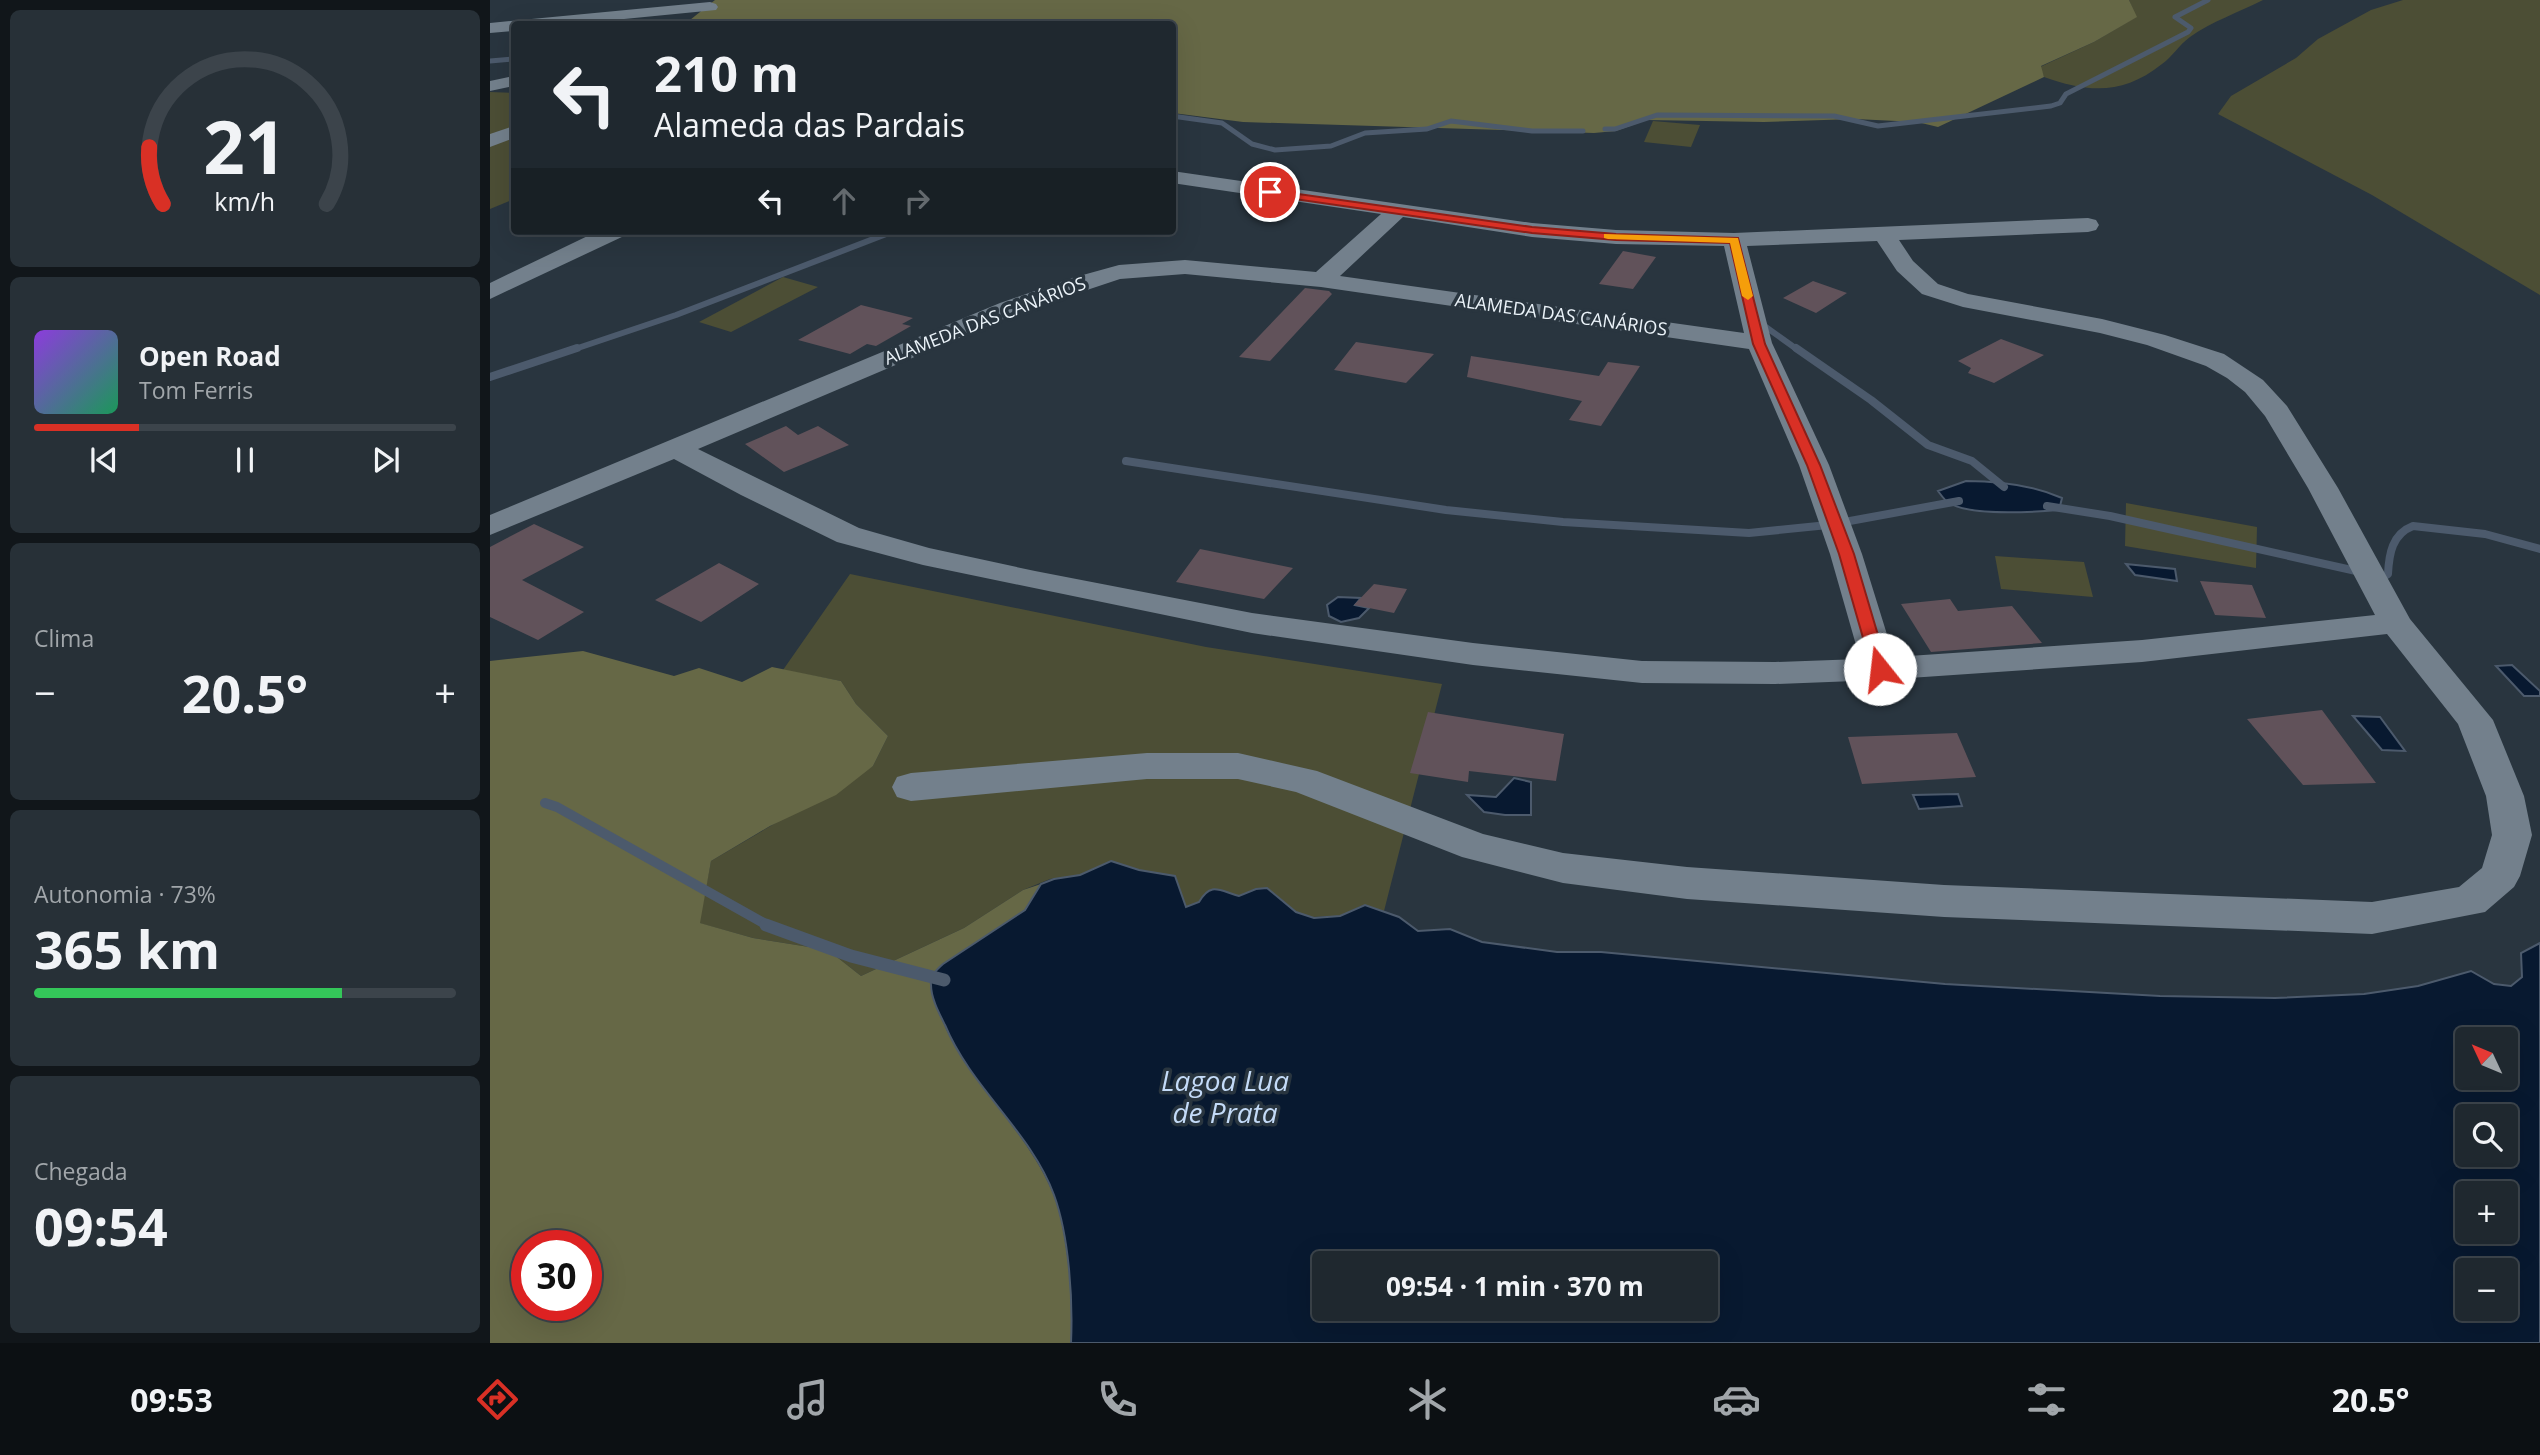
<!DOCTYPE html>
<html lang="pt">
<meta charset="utf-8">
<style>
:root{--surface:#1f282f;--page:#273037;--text:#f1f3f6;--muted:#a1a6aa;--line:#3c444b;--accent:#d93025}
body{margin:0;font-family:"Open Sans",sans-serif;background:var(--page);color:var(--text);height:100vh;display:flex;flex-direction:column;font-size:26px;white-space:nowrap}
*{box-sizing:border-box;margin:0}
p{font-size:23px;color:var(--muted)}
.icon{flex:none;width:38px;height:38px;fill:none;stroke:currentColor;stroke-width:2;stroke-linecap:round;stroke-linejoin:round}
.map{position:relative;flex:1;overflow:hidden}
.side{display:flex;flex-direction:column;gap:10px;padding:10px;background:#11161a;width:490px}
.side>*{flex:none}
.hud{position:absolute;left:21px;top:21px;width:665px;height:214px;border-radius:7px;box-shadow:0 7px 28px #0002,0 0 0 2px var(--line);background:#1f282f;color:var(--text);overflow:hidden}
.needle{width:46px;rotate:314deg}
.buttons{position:absolute;left:1965px;top:1027px;display:grid;gap:14px}
.buttons a{display:grid;place-items:center;width:63px;height:63px;border-radius:7px;background:var(--surface);box-shadow:0 7px 28px #0002,0 0 0 2px var(--line);font-size:35px}
.speed{position:absolute;left:21px;top:1230px;display:flex;gap:14px;font-size:35px;font-weight:700;text-align:center}
.speed>*{display:grid;place-content:center;width:91px;height:91px;border-radius:50%;background:var(--surface);box-shadow:0 7px 28px #0002,0 0 0 2px var(--line);line-height:1}
.speed .limit{border:10px solid #d22;background:#fff;color:#111}
.pin{position:absolute;display:grid;place-items:center;width:60px;height:60px;color:#fff;margin:-30px;border:4px solid #fff;border-radius:50%;box-shadow:0 2px 7px #0007}
.me{position:absolute;width:77px;margin:-38px;rotate:344deg;stroke-linejoin:round;filter:drop-shadow(0 0 5px #0008)}
.turn{display:flex;align-items:center;gap:24px;height:147px;padding:0 28px;font-size:32px}
.turn .icon{width:91px;height:91px;stroke-width:2.5}
.turn b{display:block;font-size:49px;line-height:60px}
.lanes{display:flex;align-items:center;height:66px;padding:0 28px;background:#0003;justify-content:center;gap:35px;direction:ltr}
.lanes .off{opacity:.35}
.big{font-size:52px;font-weight:700;line-height:1.1}
.side .widget{flex:1;display:flex;flex-direction:column;justify-content:center;gap:10px;min-width:0;padding:0 24px;border-radius:10px;background:var(--page)}
.side .dial{align-items:center;gap:0}
.dial svg{height:182px;overflow:visible;fill:none;stroke:var(--line);stroke-width:7;stroke-linecap:round;text-anchor:middle}
.dial text{fill:var(--text);stroke:none}
.song{display:flex;align-items:center;gap:21px}
.cover{width:84px;height:84px;border-radius:10px;background:linear-gradient(135deg,hsl(270 70% 55%),hsl(150 70% 35%))}
.played{height:7px;border-radius:4px;background:linear-gradient(90deg,var(--accent) 25%,var(--line) 25%)}
.keys{display:flex;justify-content:space-around;direction:ltr}
.heat{display:flex;justify-content:space-between;align-items:center;font-size:38px;direction:ltr}
.charge{height:10px;border-radius:5px;background:linear-gradient(90deg,#34c759 73%,var(--line) 0)}
.trip{position:absolute;left:822px;top:1251px;width:406px;height:70px;border-radius:7px;background:var(--surface);box-shadow:0 7px 28px #0002,0 0 0 2px var(--line);font-weight:700;line-height:70px;text-align:center}
.menu{display:flex;height:112px;justify-content:space-around;align-items:center;background:#0c1013;color:var(--muted)}
.menu .icon{width:49px;height:49px}
.menu .on{color:var(--accent)}
.menu b{font-size:32px;color:var(--text)}
main{display:flex;flex:1;min-height:0}
.map>svg:first-child{display:block}
</style>
<main>
<section class="side">
<div class="widget dial"><svg viewBox="0 0 100 80">
<path d="M14 69A42 42 0 1 1 86 69"/>
<path d="M14 69A42 42 0 0 1 8 44" stroke="#d93025"/>
<text x="50" y="56" font-size="32" font-weight="700">21</text>
<text x="50" y="72" font-size="11">km/h</text>
</svg></div>
<div class="widget">
<div class="song"><i class="cover"></i><div><b>Open Road</b><p>Tom Ferris</p></div></div>
<div class="played"></div>
<div class="keys"><svg class="icon" aria-label="previous" viewBox="0 0 24 24"><path d="M18 5L8 12l10 7zM5 5v14"/></svg><svg class="icon" aria-label="pause" viewBox="0 0 24 24"><path d="M8 5v14M16 5v14"/></svg><svg class="icon" aria-label="next" viewBox="0 0 24 24"><path d="M6 5l10 7-10 7zM19 5v14"/></svg></div>
</div>
<div class="widget"><p>Clima</p>
<div class="heat"><a>−</a><b class="big">20.5°</b><a>+</a></div>
</div>
<div class="widget"><p>Autonomia · 73%</p><b class="big">365 km</b><div class="charge"></div></div>
<div class="widget"><p>Chegada</p><b class="big">09:54</b></div>
</section>
<div class="map">
<svg width="2050" height="1343" viewBox="0 0 2050 1343">
<rect width="100%" height="100%" fill="#29353f"/>
<path fill="#4c4e35" d="M1639 0H1773C1749 12 1721 22 1700 37 1689 45 1682 57 1672 64 1633 95 1599 93 1554 77L1550 67 1604 42 1646 17Z
M1913 0H2050V295L1882 195 1728 114 1741 96 1806 58 1828 39 1881 10Z
M0 92 24 93V199L0 209Z
M1163 121 1210 125 1201 147 1154 142Z
M293 277 328 287 241 332 209 322Z
M1636 503 1767 527 1766 568 1635 546Z
M1505 556 1594 562 1603 597 1511 589Z
M360 574 716 647 952 684 894 911 873 905 850 916 822 917 806 912 777 888H767L749 896C701 881 727 901 696 907L685 876 649 870 621 861 590 875 560 879 533 890 474 928 371 976 338 950 263 938 209 923 221 861 383 766 398 736 366 704 351 681 293 670Z"/>
<path fill="#666846" fill-rule="evenodd" d="M225 0H1639L1647 17 1604 42 1551 66 1554 77 1448 127 1427 122 1365 119 1274 122 1157 120 1126 131 1104 133 753 122 683 113 682 24H195Z
M93 651 184 676 209 668 252 682 282 667 351 681 366 704 398 736 383 766 346 795 280 826 221 861 210 923 263 938 338 950 371 976 474 928 533 890 551 884 535 910 453 964C446 970 440 977 441 986 442 1002 451 1017 457 1031 486 1088 536 1132 562 1191 578 1229 583 1301 581 1343H0V661ZM37 1246H96V1306H37Z"/>
<path fill="#081930" stroke="#4c5a6c" stroke-width="2" fill-rule="evenodd" d="M1476 481C1508 481 1542 485 1572 498L1569 510C1544 512 1481 516 1459 503 1455 501 1451 495 1448 491Z
M1636 564 1685 569 1687 581 1645 575Z
M848 597 871 598 865 605 879 608 869 618 851 622 839 616 837 605Z
M2022 665 2050 691V696H2034L2006 666Z
M1863 716 1890 717 1915 751 1892 750Z
M1024 778 1041 782V815H1015L994 812 977 795 1006 797Z
M1468 794 1472 806 1429 809 1423 795Z
M621 861 649 870 685 876 696 907 709 902C721 881 730 891 749 896L766 889 777 888 806 912 824 918 850 916 875 905 909 917 928 931 960 929 992 942 1067 952H1111L1455 984 1670 996 1785 998 1874 994 1928 986 1981 971 2004 984 2021 986 2032 977 2031 953 2050 943V1343H581C583 1299 579 1236 564 1195 541 1132 481 1088 455 1025 449 1013 441 998 441 985 440 976 446 970 453 964L535 910 551 884 564 879 590 875ZM1978 1040H2016V1078H1978ZM1978 1116H2016V1155H1978ZM1978 1194H2016V1232H1978ZM835 1264H1216V1309H835ZM1978 1270H2016V1309H1978Z"/>
<g fill="none" stroke-linecap="round" stroke-linejoin="round">
<path stroke="#4c5a6c" stroke-width="5" d="M0 61 24 59
M682 116 732 123 762 144 785 150 841 146 875 133 937 129 961 121 1042 131H1093
M1115 129H1125L1167 115 1344 116 1388 126 1561 106 1570 103 1576 94 1698 32 1701 28 1685 17 1718 0"/>
<path stroke="#4c5a6c" stroke-width="6" d="M1273 325 1308 350
M82 350 186 315 404 231"/>
<path stroke="#4c5a6c" stroke-width="8" d="M1306 348 1381 400 1438 445 1482 461 1514 487
M0 377 87 348
M636 461 956 510 1073 522 1259 533 1338 525 1469 501
M1557 506 1620 516 1893 577 1898 574C1899 554 1902 534 1923 526L1995 534 2050 549"/>
<path stroke="#4c5a6c" stroke-width="10" d="M55 803 67 807 279 926"/>
<path stroke="#4c5a6c" stroke-width="13" d="M276 925 361 956 454 980"/>
</g>
<path fill="#61525a" d="M1133 251 1166 257 1143 289 1109 284Z
M1323 281 1357 293 1326 313 1293 298Z
M815 288 839 291 842 294 780 361 749 357Z
M371 305 423 318 412 324 421 326 386 346 377 344 360 354 308 340Z
M1511 339 1554 355 1504 383 1478 373 1481 368 1468 361Z
M866 342 944 354 916 383 844 370Z
M981 356 1109 376 1118 362 1150 366 1111 426 1079 420 1092 401 977 377Z
M296 426 308 435 328 426 359 445 294 472 255 444Z
M44 524 94 547 32 580 94 612 48 640 0 617V547Z
M710 549 803 568 774 599 686 582Z
M229 563 269 584 211 622 165 600Z
M1710 581 1762 585 1776 618 1725 615Z
M884 584 917 589 904 613 864 605Z
M1460 599 1468 611 1522 606 1552 643 1441 652 1411 604Z
M1832 710 1886 783 1813 785 1757 719Z
M938 712 1074 734 1066 781 979 771 978 782 920 773Z
M1467 733 1486 777 1372 784 1358 737Z"/>
<g fill="none" stroke-linecap="round" stroke-linejoin="round">
<path fill="#73808c" fill-rule="evenodd" d="M220 2 226 4 228 7 226 10 83 24H24V31L0 33V23Z
M24 76V86L0 91V81Z
M24 126V138L0 147V134Z
M682 171 1042 223 1126 230 1244 233 1598 218 1606 220 1609 225 1606 230 1598 232 1409 240 1423 261 1448 284 1478 294 1612 319 1675 335 1734 354 1773 380 1797 406 1848 488 1920 619 2003 720 2034 796 2042 835 2030 876 2024 887 1995 912 1882 934 1454 917 1197 899 1073 883 972 857 806 792 748 779H657L421 801 407 797 402 787 407 777 421 773 657 753H748L827 771 993 834 1073 853 1197 867 1454 885 1882 902 1969 887 1992 868 2002 835 1996 796 1968 724 1897 634 1652 662 1390 680 1285 684 1152 683 983 665 762 633 433 565 347 542 251 495 184 459 0 535V515L510 303 582 278 629 265 695 260 826 272 891 214 682 183ZM913 217 1042 237 1126 244 1234 246 1254 333 850 276ZM1387 241 1407 271 1432 294 1473 307 1610 333 1657 345 1716 366 1737 378 1755 392 1775 416 1818 488 1885 615 1652 640 1404 657 1372 554 1339 465 1282 343 1257 246ZM695 274 831 287 1259 349 1309 465 1340 554 1370 659 1285 662 1152 661 983 643 762 613 545 571 439 548 369 528 208 449 528 313 630 279Z
M108 231H137L134 236 0 299V283Z"/>
</g>
<path fill="#d93025" stroke="#8d1f18" stroke-width="2" d="M780 190 1042 227 1126 234 1248 238 1275 344 1330 465 1364 554 1398 669 1396 673 1390 674 1382 669 1349 554 1317 465 1263 344 1240 243 1126 240 1042 233 776 195 775 192Z"/>
<path fill="#f59e0b" d="M1114 234 1248 238 1263 296 1258 300 1252 296 1240 243 1118 239 1114 238Z"/>
<g text-anchor="middle" stroke-width="7" stroke-linejoin="round" paint-order="stroke">
<g font-size="18" fill="#ebf3f9" stroke="#29353f">
<text transform="translate(1071 315) rotate(8)" y="6">ALAMEDA DAS CANÁRIOS</text>
<text transform="translate(495 321) rotate(-21)" y="6">ALAMEDA DAS CANÁRIOS</text>
</g>
<g font-size="28" font-style="italic" fill="#c4dbf8" stroke="#29353f">
<text x="735" y="1091">Lagoa Lua<tspan x="735" dy="32">de Prata</tspan></text>
</g>
</g>
</svg>
<div class="buttons">
<a><svg class="needle" viewBox="-14 -14 28 28"><path d="M0-13l5 13h-10z" fill="#e53935"/><path d="M0 13l5-13h-10z" fill="#a1a6aa"/></svg></a>
<a><svg class="icon" aria-label="search" viewBox="0 0 24 24"><circle cx="10" cy="10" r="6"/><path d="M15 15l6 6"/></svg></a>
<a>+</a>
<a>−</a>
</div>
<div class="speed"><div class="limit">30</div></div>
<div class="pin" style="left:780px;top:192px;background:#d93025"><svg class="icon" aria-label="arrive" viewBox="0 0 24 24"><path d="M6 21V4h12l-3 4 3 4H6"/></svg></div>
<svg class="me" style="left:1390px;top:669px" viewBox="-20 -20 40 40"><circle r="19" fill="#fff"/><path d="M0-13L10 11 0 6-10 11z" fill="#d93025"/></svg>
<div class="trip">09:54 · 1 min · 370 m</div>
<div class="hud">
<div class="turn"><svg class="icon" aria-label="left" viewBox="0 0 24 24"><path d="M17 20v-9H6M10 6l-5 5 5 5"/></svg><div><b>210 m</b>Alameda das Pardais</div></div>
<div class="lanes"><svg class="icon" aria-label="left" viewBox="0 0 24 24"><path d="M17 20v-9H6M10 6l-5 5 5 5"/></svg><svg class="icon off" aria-label="ahead" viewBox="0 0 24 24"><path d="M12 20V5M6 11l6-6 6 6"/></svg><svg class="icon off" aria-label="right" viewBox="0 0 24 24"><path d="M7 20v-9h11M14 6l5 5-5 5"/></svg></div>
</div>
</div>
</main>
<nav class="menu">
<b>09:53</b>
<svg class="icon on" aria-label="directions" viewBox="0 0 24 24"><path d="M12 3l9 9-9 9-9-9zM9 14v-3h6M13 9l2 2-2 2"/></svg>
<svg class="icon" aria-label="music" viewBox="0 0 24 24"><path d="M9 18V5l10-2v13"/><circle cx="6" cy="18" r="3"/><circle cx="16" cy="16" r="3"/></svg>
<svg class="icon" aria-label="phone" viewBox="0 0 24 24"><path d="M5 4h4l2 5-3 2q2 4 5 5l2-3 5 2v4C11 20 4 13 5 4z"/></svg>
<svg class="icon" aria-label="climate" viewBox="0 0 24 24"><path d="M12 3v18M4 7l16 10M4 17L20 7"/></svg>
<svg class="icon" aria-label="car" viewBox="0 0 24 24"><path d="M5 17H2v-5l4-1 3-4h7l3 4 3 1v5h-3M9 17h6M6 11h13"/><circle cx="7" cy="17" r="2"/><circle cx="17" cy="17" r="2"/></svg>
<svg class="icon" aria-label="filters" viewBox="0 0 24 24"><path d="M4 7h16M4 17h16"/><circle cx="9" cy="7" r="2"/><circle cx="15" cy="17" r="2"/></svg>
<b>20.5°</b>
</nav>
